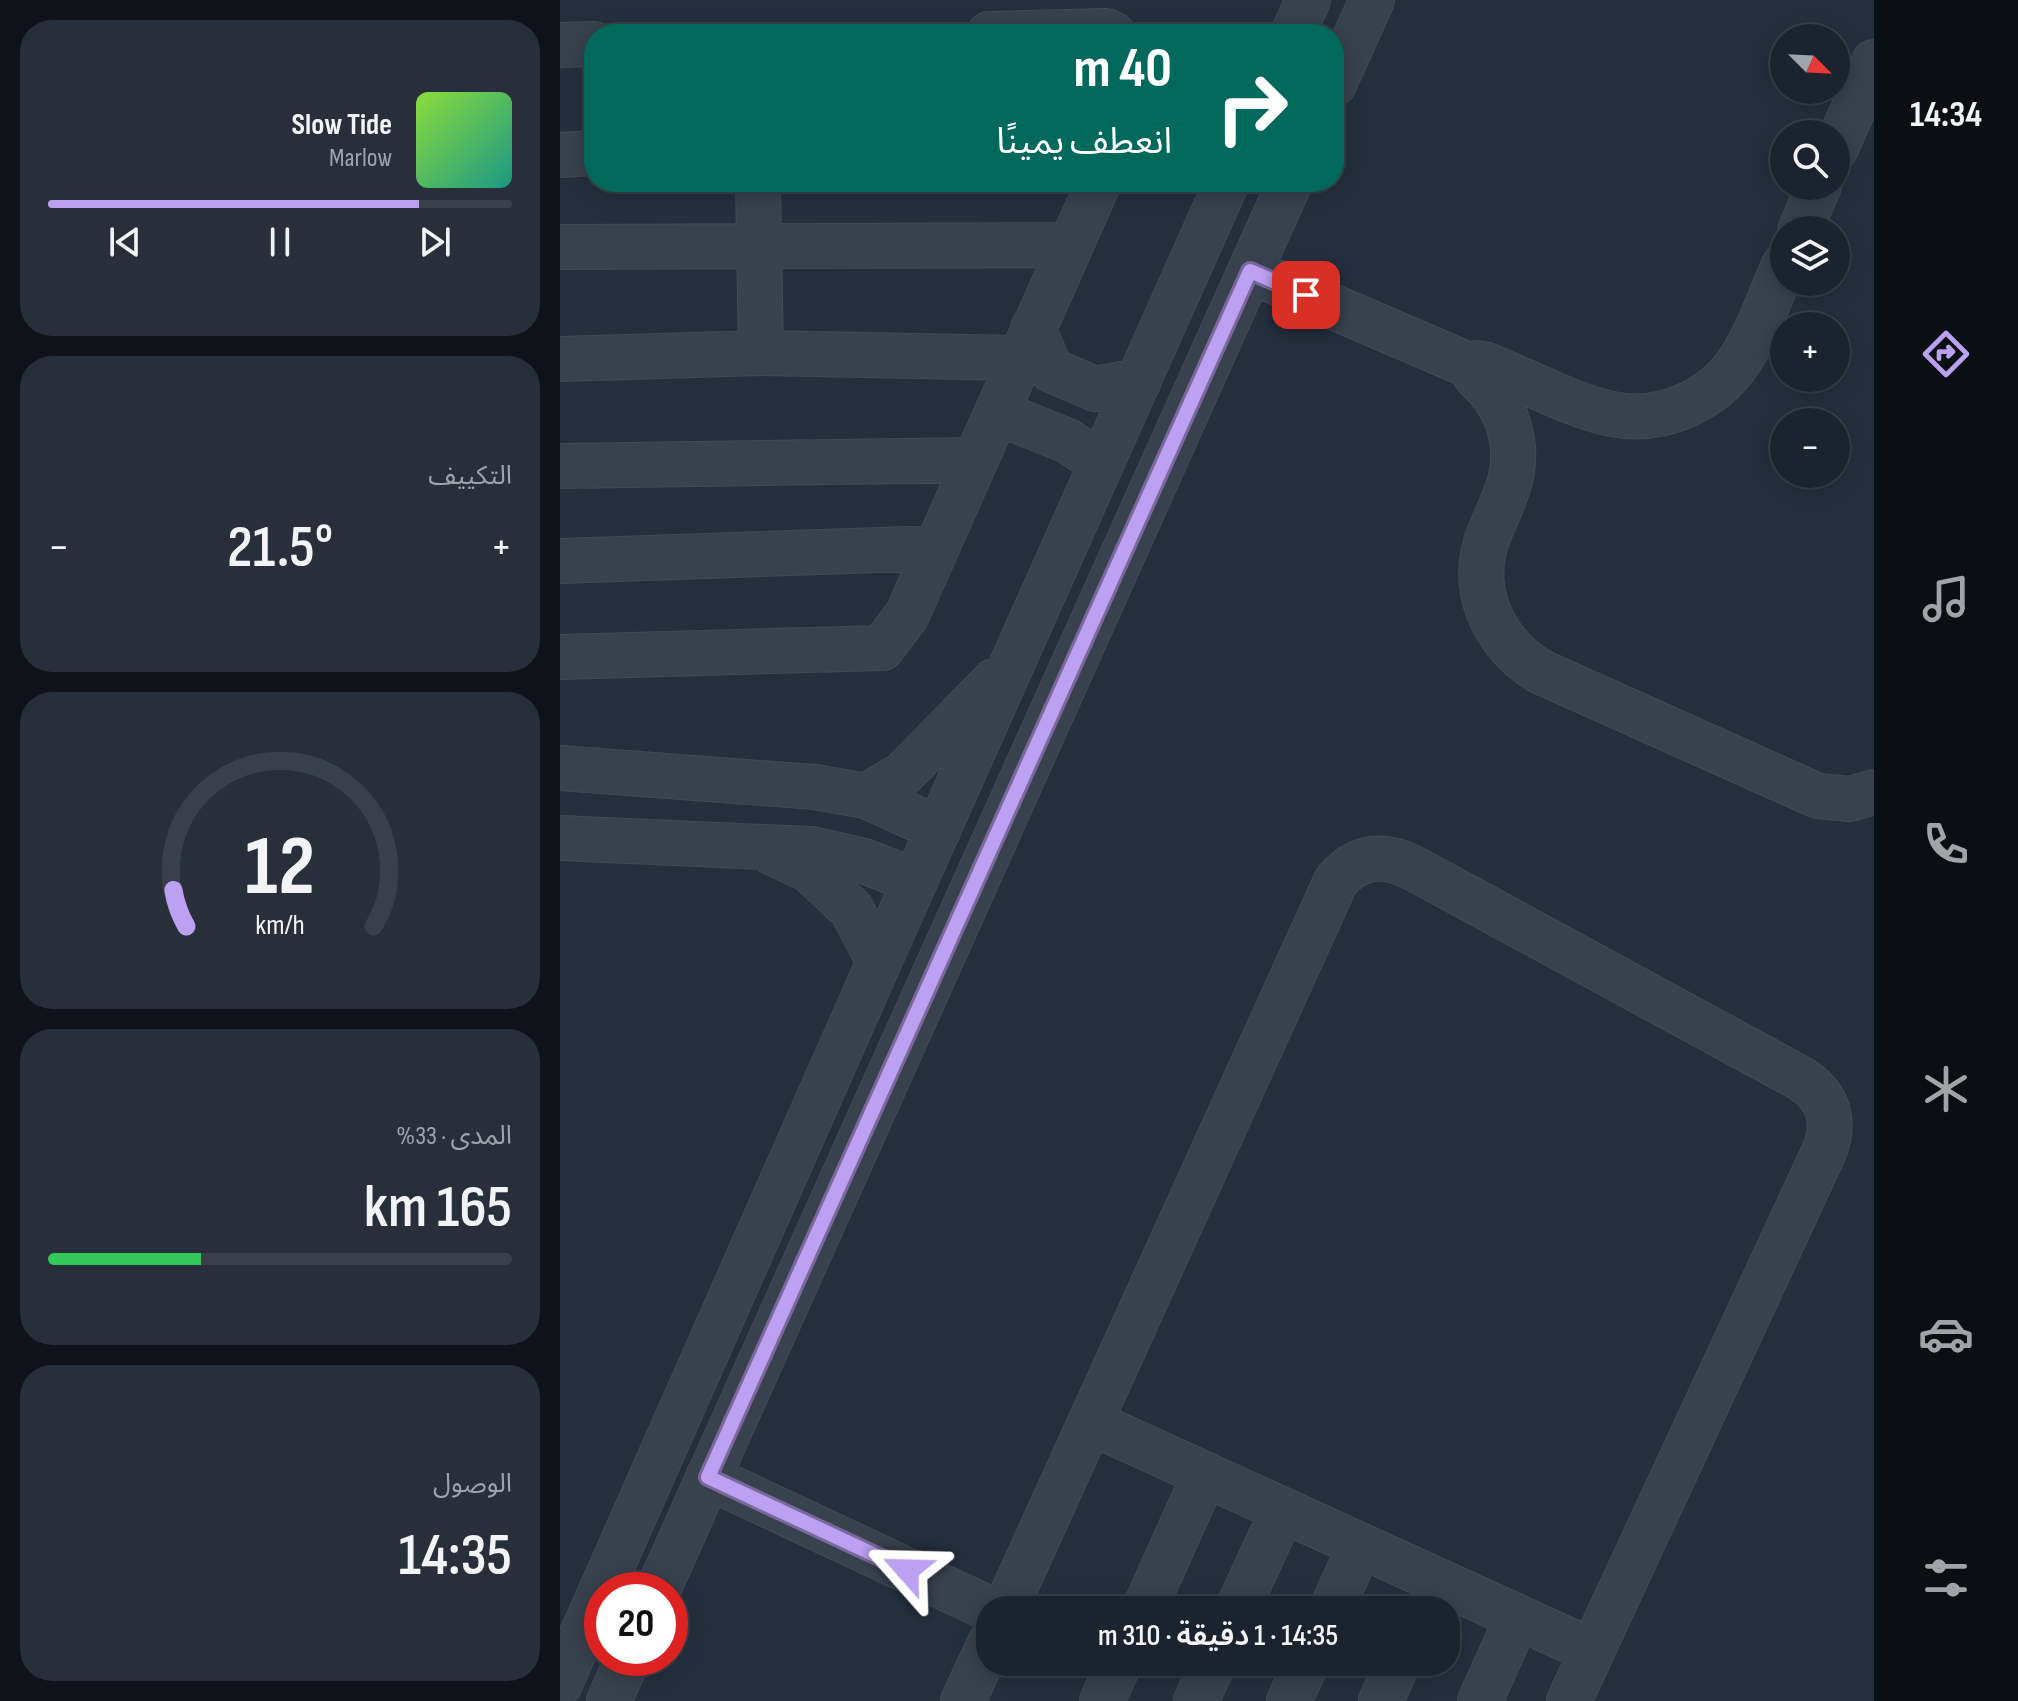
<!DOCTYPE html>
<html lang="ar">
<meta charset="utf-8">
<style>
:root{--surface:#1b232e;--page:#282f3a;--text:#f1f3f6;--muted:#a0a4aa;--line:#39404a;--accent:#bca0f2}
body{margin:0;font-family:"Sofia Sans Condensed","Noto Sans Arabic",sans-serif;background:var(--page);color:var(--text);direction:rtl;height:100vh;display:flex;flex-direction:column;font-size:30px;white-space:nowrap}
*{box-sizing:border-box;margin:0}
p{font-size:26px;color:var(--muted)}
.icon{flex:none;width:44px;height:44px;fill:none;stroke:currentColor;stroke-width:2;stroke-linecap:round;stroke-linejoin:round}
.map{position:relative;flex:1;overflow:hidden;direction:ltr}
.side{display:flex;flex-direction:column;gap:20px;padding:20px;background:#0f1319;width:560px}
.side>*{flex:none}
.hud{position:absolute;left:24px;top:24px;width:760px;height:168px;border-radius:32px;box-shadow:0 4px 20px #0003,0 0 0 2px var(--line);direction:rtl;background:#00695c;color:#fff;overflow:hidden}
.needle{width:52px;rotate:114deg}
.fabs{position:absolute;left:1210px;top:24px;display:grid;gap:16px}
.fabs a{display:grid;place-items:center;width:80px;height:80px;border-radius:50%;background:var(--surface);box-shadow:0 4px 20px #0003,0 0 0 2px var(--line);font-size:40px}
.speed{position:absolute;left:24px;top:1572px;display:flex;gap:16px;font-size:40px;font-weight:700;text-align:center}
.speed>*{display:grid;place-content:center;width:104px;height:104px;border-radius:50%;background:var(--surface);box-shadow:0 4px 20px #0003,0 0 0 2px var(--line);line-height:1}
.speed .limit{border:12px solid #d22;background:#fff;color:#111}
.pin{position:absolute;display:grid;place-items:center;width:68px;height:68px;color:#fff;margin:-34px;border-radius:16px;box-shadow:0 4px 12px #0006}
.me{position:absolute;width:88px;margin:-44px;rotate:295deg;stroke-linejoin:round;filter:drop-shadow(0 0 6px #0008)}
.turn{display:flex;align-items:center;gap:28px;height:168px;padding:0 40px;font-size:36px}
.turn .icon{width:104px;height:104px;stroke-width:2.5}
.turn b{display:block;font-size:56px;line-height:68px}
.big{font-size:60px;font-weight:600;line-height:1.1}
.side .card{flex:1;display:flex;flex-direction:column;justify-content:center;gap:12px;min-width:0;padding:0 28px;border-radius:32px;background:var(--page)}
.side .dial{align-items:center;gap:0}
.dial svg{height:208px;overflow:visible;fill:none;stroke:var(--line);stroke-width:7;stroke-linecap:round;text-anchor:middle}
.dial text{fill:var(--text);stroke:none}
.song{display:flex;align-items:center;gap:24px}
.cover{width:96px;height:96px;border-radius:12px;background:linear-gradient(135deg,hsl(90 70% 55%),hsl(170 70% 35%))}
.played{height:8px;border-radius:4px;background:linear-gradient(90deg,var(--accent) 80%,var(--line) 80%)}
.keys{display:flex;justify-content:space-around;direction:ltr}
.heat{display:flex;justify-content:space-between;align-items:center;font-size:44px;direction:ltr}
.charge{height:12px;border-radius:6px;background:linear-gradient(90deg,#34c759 33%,var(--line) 0)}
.trip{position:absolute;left:416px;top:1596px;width:484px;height:80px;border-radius:32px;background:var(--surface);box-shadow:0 4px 20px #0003,0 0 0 2px var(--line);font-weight:600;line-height:80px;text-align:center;direction:rtl}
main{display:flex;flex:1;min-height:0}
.dock{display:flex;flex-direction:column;width:144px;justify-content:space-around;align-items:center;background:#0b0e12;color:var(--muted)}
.dock .icon{width:56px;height:56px}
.dock .selected{color:var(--accent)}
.dock b{font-size:36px;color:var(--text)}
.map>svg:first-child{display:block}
</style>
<main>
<nav class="dock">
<b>14:34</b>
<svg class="icon selected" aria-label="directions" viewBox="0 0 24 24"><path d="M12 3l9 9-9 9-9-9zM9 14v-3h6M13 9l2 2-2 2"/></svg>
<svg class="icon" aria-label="music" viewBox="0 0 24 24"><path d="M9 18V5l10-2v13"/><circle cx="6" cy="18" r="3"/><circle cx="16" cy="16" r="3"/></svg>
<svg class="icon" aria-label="phone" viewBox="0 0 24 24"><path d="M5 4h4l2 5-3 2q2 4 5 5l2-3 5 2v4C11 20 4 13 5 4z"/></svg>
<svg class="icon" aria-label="climate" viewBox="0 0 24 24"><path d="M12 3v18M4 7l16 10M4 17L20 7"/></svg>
<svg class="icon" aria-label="car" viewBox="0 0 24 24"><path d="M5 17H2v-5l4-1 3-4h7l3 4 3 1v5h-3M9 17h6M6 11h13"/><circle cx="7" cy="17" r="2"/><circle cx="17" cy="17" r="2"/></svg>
<svg class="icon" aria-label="filters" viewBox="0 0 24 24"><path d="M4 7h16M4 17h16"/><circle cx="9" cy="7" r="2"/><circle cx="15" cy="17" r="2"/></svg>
</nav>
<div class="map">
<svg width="1314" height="1701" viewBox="0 0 1314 1701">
<rect width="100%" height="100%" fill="#242f3e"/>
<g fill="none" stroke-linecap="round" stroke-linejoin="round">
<g stroke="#414a57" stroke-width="46">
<path id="minor" d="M429 34 546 31 553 34
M733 34 748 0
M0 45 34 44
M774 84 812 0
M1276 148 1314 62
M0 155 34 153
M1240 230 1259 186
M0 247 511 245
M1224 265C1210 296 1199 331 1180 360 1153 401 1101 424 1052 414 1013 406 964 380 927 365L916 363 913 372C917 379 924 384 929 390 941 404 949 422 952 440 958 476 942 502 929 534 908 588 932 641 979 671L1258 796 1290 799 1314 792
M690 271 913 367
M473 328 491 370 535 389 579 381
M201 353 460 358
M0 359 201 353 198 182
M438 413 508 441 541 464
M0 466 416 460
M0 561 377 548
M0 657 322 648 347 615 539 182
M0 768 255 787 306 796 343 774 434 681
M306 796 379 829
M0 838 251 849 304 861 355 881
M213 853 249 870 292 910 319 962
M530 1422 1032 1651
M148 1477 432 1610
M98 1590 730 182
M445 1610 776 881C799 854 825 853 855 869L1238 1077C1269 1095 1277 1122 1263 1154L1009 1701
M584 1610 645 1474
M677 1610 723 1510
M771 1610 800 1546
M0 1684 319 962 667 182
M49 1701 68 1658
M403 1701 430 1643
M542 1701 560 1662
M636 1701 654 1662
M729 1701 747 1662
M821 1701 838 1662
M920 1701 958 1617"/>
</g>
<use href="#minor" stroke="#38414e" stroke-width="44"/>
</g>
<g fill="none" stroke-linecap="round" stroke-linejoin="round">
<g stroke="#7a689d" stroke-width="20">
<path id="route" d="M347 1570 148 1477 690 271 746 295"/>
</g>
<use href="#route" stroke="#bca0f2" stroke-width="14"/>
</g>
</svg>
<div class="fabs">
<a><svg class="needle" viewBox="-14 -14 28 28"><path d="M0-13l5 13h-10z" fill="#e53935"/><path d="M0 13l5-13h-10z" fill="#a0a4aa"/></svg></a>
<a><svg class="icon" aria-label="search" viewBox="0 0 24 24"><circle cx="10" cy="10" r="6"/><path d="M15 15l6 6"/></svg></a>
<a><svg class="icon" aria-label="layers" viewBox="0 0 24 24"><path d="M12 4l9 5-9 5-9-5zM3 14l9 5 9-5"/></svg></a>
<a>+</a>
<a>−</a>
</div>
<div class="speed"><div class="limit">20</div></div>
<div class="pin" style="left:746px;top:295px;background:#d93025"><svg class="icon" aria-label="arrive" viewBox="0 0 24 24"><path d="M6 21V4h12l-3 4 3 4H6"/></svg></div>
<svg class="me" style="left:347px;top:1570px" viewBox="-20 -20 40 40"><path d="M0-17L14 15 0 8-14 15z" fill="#bca0f2" stroke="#fff" stroke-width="4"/></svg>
<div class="trip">14:35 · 1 دقيقة · 310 m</div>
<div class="hud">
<div class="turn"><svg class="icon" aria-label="right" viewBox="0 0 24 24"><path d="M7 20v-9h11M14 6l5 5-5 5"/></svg><div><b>40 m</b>انعطف يمينًا</div></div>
</div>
</div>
<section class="side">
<div class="card">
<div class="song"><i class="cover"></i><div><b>Slow Tide</b><p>Marlow</p></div></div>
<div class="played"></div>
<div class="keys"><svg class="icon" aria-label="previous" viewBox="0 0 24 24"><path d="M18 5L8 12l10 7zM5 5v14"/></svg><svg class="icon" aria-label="pause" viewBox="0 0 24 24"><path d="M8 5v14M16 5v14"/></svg><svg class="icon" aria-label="next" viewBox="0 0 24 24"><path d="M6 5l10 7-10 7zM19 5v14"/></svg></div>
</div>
<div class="card"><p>التكييف</p>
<div class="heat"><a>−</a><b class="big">21.5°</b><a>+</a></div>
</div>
<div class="card dial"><svg viewBox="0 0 100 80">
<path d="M14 69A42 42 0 1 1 86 69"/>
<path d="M14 69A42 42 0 0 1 9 55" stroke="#bca0f2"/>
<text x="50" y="56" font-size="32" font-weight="700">12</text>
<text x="50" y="72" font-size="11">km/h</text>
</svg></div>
<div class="card"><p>المدى · 33%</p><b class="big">165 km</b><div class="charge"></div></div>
<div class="card"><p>الوصول</p><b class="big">14:35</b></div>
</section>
</main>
